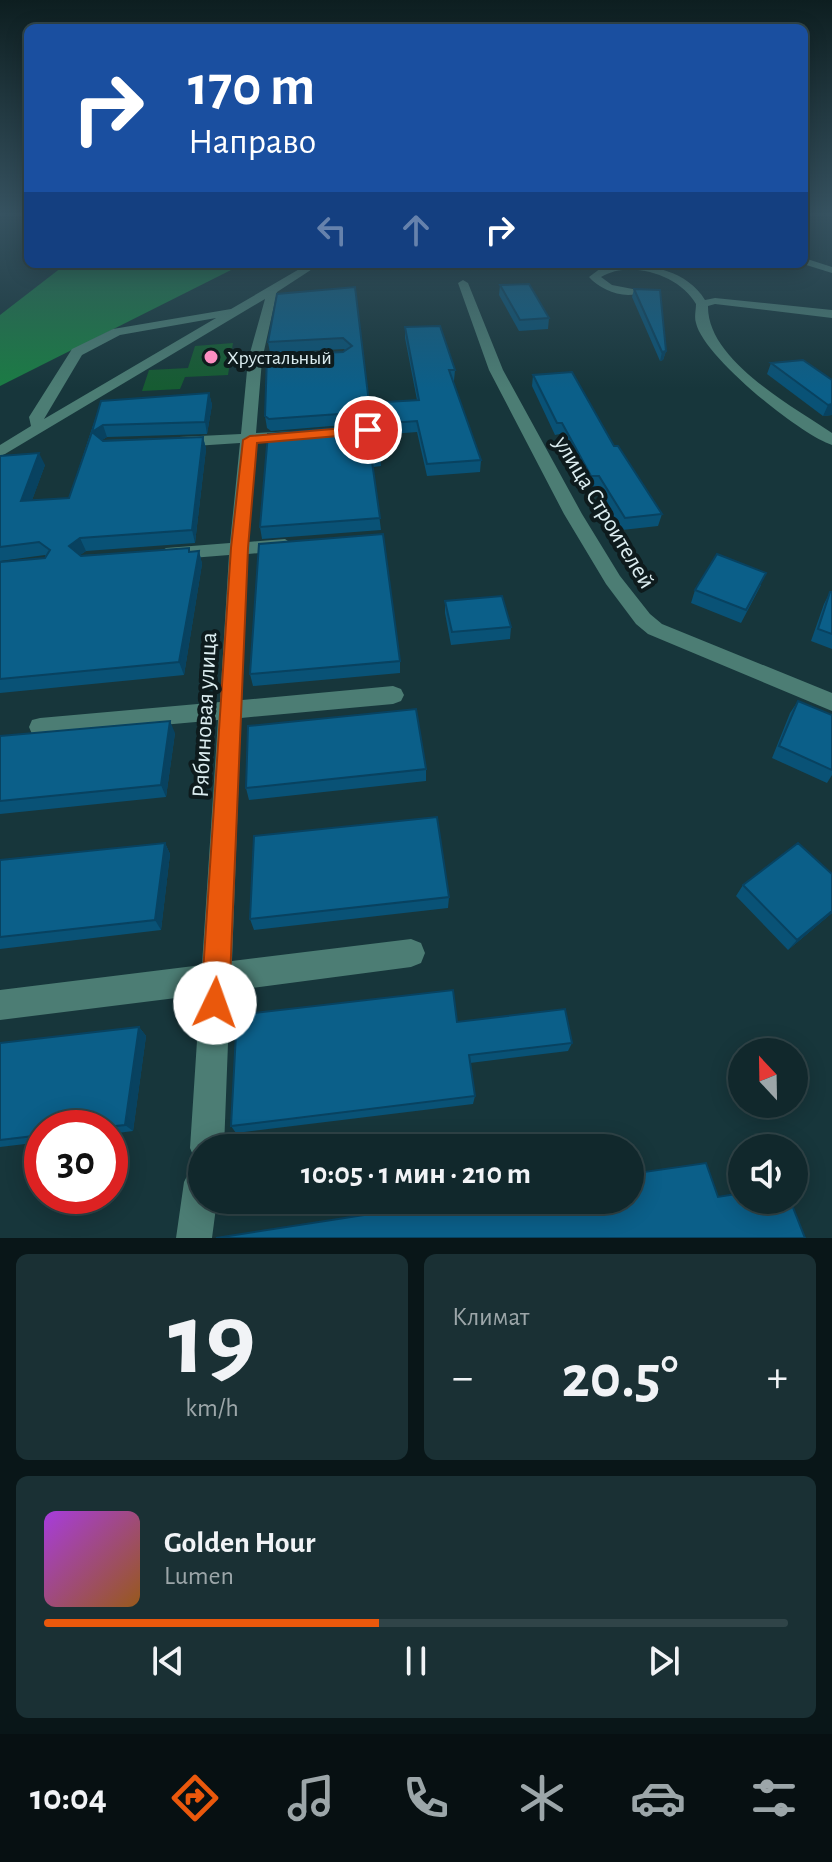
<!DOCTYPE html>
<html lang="ru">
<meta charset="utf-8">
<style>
:root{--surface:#11282c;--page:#1a3034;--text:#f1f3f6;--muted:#9ca6a9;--line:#304448;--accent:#ea580c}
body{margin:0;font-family:"Alegreya Sans",sans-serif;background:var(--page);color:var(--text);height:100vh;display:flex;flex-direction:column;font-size:30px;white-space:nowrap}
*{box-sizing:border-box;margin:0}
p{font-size:26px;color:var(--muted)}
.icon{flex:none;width:44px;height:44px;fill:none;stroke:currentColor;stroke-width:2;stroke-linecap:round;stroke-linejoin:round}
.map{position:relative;height:1238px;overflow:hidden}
.drawer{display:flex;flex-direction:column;gap:16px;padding:16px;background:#091618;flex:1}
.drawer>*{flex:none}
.hud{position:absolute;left:24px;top:24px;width:784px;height:244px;border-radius:12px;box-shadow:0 4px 20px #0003,0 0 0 2px var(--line);background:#1a4fa0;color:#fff;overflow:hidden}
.needle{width:52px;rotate:338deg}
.fabs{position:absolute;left:728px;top:1038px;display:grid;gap:16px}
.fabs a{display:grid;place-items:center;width:80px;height:80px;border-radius:50%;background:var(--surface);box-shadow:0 4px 20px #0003,0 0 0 2px var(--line);font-size:40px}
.speed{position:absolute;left:24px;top:1110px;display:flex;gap:16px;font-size:40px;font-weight:700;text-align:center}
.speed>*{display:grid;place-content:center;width:104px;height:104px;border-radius:50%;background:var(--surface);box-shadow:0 4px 20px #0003,0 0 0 2px var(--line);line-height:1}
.speed .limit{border:12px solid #d22;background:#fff;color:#111}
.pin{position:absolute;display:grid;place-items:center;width:68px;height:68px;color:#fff;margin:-34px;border:4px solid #fff;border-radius:50%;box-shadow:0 2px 8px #0007}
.me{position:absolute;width:88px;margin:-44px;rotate:3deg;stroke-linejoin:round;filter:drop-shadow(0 0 6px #0008)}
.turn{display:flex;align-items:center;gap:28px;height:168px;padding:0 32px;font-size:36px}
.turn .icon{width:104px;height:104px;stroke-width:2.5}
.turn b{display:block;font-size:56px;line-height:68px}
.lanes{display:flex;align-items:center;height:76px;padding:0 32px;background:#0003;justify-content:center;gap:40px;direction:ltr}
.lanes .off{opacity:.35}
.big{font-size:60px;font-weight:700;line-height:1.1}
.drawer .card{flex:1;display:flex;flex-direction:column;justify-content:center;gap:12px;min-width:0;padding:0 28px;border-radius:12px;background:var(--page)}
.drawer .dial{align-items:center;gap:0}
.dial b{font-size:104px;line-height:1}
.song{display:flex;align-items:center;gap:24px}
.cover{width:96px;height:96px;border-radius:12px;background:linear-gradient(135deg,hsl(280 70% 55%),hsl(30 70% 35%))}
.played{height:8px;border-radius:4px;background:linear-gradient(90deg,var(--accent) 45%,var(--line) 45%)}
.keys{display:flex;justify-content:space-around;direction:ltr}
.heat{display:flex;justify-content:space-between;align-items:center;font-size:44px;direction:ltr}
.drawer .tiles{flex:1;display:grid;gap:16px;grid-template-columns:1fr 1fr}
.card:last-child{grid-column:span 2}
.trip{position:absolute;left:188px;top:1134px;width:456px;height:80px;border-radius:40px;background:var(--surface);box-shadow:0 4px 20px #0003,0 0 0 2px var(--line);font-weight:700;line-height:80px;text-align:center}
.dock{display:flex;height:128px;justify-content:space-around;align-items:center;background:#071012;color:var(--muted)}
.dock .icon{width:56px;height:56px}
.dock .on{color:var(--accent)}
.dock b{font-size:36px;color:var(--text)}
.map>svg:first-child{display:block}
</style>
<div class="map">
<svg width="832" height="1238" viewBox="0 0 832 1238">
<rect width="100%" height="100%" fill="#17363b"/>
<path fill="#165c32" d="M233 343 228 375 185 377 180 389 142 391 149 370 188 368 195 346Z"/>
<path fill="#1b7c44" d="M66 264H243L0 386V315Z"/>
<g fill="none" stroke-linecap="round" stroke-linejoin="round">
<path fill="#4c7d74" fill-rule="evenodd" d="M804 258 832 267V273L803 264Z
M308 264H320L277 292 262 360 256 433 295 431 303 436 295 441 256 443 248 542 285 539 294 545 285 551 248 554 242 700 393 686 401 689 404 695 401 701 393 704 241 718 232 961 411 939 421 943 425 953 421 963 411 967 230 991 224 1148H202V1163L195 1160 190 1148 200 995 0 1020V990L202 965 218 720 40 736 32 734 29 727 32 720 40 718 220 702 229 555 166 560 157 554 166 548 230 543 240 443 179 447 171 442 179 437 241 434 248 360 265 299 5 454 0 456V445L31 426 29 417 72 349 113 329 231 309ZM216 318 44 419 82 355 120 335Z
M619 264C650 264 688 271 705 300L715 298 832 310V318L715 304 708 306C707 360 792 406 832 433V445C800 435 703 356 696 323 694 317 696 310 696 304 680 275 630 259 601 277L612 285 643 291C627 301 600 290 589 277L601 268Z
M463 280 468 283 503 370 582 514 620 576 650 614 662 624 832 693V711L648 634 636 624 606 584 564 514 489 370 458 283Z
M202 1164V1200H217L212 1238H176L184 1182 190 1170Z"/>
</g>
<path fill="#095276" d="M500 285 549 318 548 329 519 331 499 295Z
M355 287 369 403 417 400 405 338V327L455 370 454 381H452L481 460 480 472 427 476 417 432 378 435 381 466 373 467 381 530 262 539 260 527 369 424 368 423 271 431 267 428 265 416 346 351 344 349 270 353 268 342Z
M634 289 666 351 663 360 660 361 632 297Z
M771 363 832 380V415L823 416 767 374Z
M533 375 614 446 662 514 658 526 622 530 596 488H588L560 434 555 435 532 386Z
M209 393 212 405 207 434 107 437 102 440 203 437 206 449 195 543 86 551 80 555 199 551 202 564 184 675 0 693V562L45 558 46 556 45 555 0 561V456L45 465 32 500 69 498 101 401Z
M761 585 741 623 691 603 695 590Z
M830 592H832V649L811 641 824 604Z
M445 601 511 627 510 639 451 645 445 613Z
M400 661V673L253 686 250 674Z
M798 701 832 715V775L827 783 772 758 790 713Z
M175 733 166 797 0 814V736Z
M426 769V781L249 800 246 788Z
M165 843 170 854 161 930 0 949V860Z
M832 874V913L788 950 736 896 743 885Z
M449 897 448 908 254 930 250 919Z
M457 1022 572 1043 568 1051 470 1063 475 1096 473 1104 236 1133 231 1126Z
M139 1027 146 1036 133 1131 110 1134V1128H42V1142L0 1147V1043Z"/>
<path fill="#084260" d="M666 351 663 360 660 361 662 352Z
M209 393 212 405 207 434 205 422Z
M832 404V415L823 416 828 405Z
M103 425 107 437 96 444 92 432Z
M203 437 206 449 195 543 192 530Z
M39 453 45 465 27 514 21 501Z
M80 538 86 551 74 559 69 546Z
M199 551 202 564 184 675 179 662Z
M170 721 175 733 166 797 161 785Z
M165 843 170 854 161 930 155 920Z
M832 911V913L788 950 797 940Z
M139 1027 146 1036 133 1131 125 1125Z"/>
<path fill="#0b5f89" stroke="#084260" stroke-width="2" d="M529 284 549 318 520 320 500 285Z
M355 287 369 403 419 400 405 327 440 326 455 370H449L481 460 427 464 417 421 377 424 381 454 371 455 380 518 260 527 268 434 368 425 377 419 367 412 269 419 265 416 267 356 343 352 352 346 343 338 268 342 277 294Z
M634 289 660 290 666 351 662 352Z
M803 360 832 380V404L828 405 771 363Z
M572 372 614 446H618L662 514 625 518 599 476H591L562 423H557L533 375Z
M209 393 205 422 103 425 92 432 101 401Z
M92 432 103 441 203 437 192 530 80 538 69 546 81 556 189 548V552L199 551 179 662 0 679V562L45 558 50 550 39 542 0 547V456L39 453 21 501 69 498Z
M383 534 400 661 250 674 259 544Z
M717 554 766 573 746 610 695 590Z
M830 592H832V634L818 629Z
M502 596 511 627 452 632 445 601Z
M798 701 832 715V770L779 746Z
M416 709 426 769 246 788 248 726Z
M170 721 161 785 0 801V736Z
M437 817 449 897 250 919 254 836Z
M165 843 155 920 0 937V860Z
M798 843 832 874V911L797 940 743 885Z
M453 990 457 1022 565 1009 572 1043 469 1055 475 1096 231 1126 237 1015Z
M139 1027 125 1125 96 1128H42V1135L0 1140V1043Z
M706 1163 718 1197 742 1193V1200H790L805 1238H216L461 1200H630V1174Z"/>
<linearGradient id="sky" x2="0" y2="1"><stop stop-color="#0d1e20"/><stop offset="0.55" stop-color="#365260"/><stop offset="1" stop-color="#365260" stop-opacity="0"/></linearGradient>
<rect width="832" height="389" fill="url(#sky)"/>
<path fill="#ea580c" stroke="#983908" stroke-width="2" d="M368 426 375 430 373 433 257 443 248 548 229 1003 225 1013 215 1017 205 1013 201 1003 231 548 243 440 250 436Z"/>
<circle fill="#fc8fc1" stroke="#0e1b1d" stroke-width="3" cx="211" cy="357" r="8"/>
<g text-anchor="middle" stroke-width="8" stroke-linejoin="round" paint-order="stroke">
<g font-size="20" fill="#dcedf0" stroke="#0e1b1d" text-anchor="start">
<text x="227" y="364">Хрустальный</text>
</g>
<g font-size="24" fill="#dcedf0" stroke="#0e1b1d">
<text transform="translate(605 512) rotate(59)" y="8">улица Строителей</text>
<text transform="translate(204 715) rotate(-87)" y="8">Рябиновая улица</text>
</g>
</g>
</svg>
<div class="fabs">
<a><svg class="needle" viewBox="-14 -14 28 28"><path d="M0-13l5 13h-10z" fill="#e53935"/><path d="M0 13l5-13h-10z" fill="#9ca6a9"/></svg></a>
<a><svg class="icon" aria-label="sound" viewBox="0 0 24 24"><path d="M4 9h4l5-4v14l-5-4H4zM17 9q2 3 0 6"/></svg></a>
</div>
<div class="speed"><div class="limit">30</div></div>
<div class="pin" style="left:368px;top:430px;background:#d93025"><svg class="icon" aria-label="arrive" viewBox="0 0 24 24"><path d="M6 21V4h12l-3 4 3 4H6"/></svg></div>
<svg class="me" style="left:215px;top:1003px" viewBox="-20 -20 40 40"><circle r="19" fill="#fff"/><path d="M0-13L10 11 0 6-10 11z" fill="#ea580c"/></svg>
<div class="trip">10:05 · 1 мин · 210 m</div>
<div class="hud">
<div class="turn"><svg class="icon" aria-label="right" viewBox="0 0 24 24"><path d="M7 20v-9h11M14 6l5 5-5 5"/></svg><div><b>170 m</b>Направо</div></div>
<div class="lanes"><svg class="icon off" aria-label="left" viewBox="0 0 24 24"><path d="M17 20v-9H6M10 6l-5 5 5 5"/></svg><svg class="icon off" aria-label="ahead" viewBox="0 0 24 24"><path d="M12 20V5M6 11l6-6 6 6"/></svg><svg class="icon" aria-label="right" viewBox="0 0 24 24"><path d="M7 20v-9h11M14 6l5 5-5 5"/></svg></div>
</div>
</div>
<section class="drawer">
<div class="tiles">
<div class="card dial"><b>19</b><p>km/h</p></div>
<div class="card"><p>Климат</p>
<div class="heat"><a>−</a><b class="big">20.5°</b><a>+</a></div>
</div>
<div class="card">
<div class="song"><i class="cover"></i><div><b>Golden Hour</b><p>Lumen</p></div></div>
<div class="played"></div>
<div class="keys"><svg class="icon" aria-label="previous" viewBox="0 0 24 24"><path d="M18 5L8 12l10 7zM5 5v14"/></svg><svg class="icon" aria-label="pause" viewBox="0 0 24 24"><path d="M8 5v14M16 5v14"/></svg><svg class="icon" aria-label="next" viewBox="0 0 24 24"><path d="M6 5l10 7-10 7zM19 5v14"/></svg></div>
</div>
</div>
</section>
<nav class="dock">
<b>10:04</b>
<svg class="icon on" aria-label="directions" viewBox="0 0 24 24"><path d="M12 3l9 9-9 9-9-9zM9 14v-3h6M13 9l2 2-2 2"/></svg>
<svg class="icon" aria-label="music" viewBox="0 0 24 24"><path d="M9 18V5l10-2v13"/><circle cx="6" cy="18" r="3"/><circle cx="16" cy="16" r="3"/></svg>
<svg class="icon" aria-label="phone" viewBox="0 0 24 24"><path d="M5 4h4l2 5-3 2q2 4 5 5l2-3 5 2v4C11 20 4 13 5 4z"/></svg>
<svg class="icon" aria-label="climate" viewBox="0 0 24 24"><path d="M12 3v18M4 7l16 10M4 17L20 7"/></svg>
<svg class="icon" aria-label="car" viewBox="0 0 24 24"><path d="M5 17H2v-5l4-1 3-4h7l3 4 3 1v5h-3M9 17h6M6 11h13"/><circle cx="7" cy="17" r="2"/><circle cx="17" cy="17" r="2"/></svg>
<svg class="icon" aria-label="filters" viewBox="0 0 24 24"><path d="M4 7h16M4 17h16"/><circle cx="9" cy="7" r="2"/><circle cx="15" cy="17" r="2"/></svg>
</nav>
